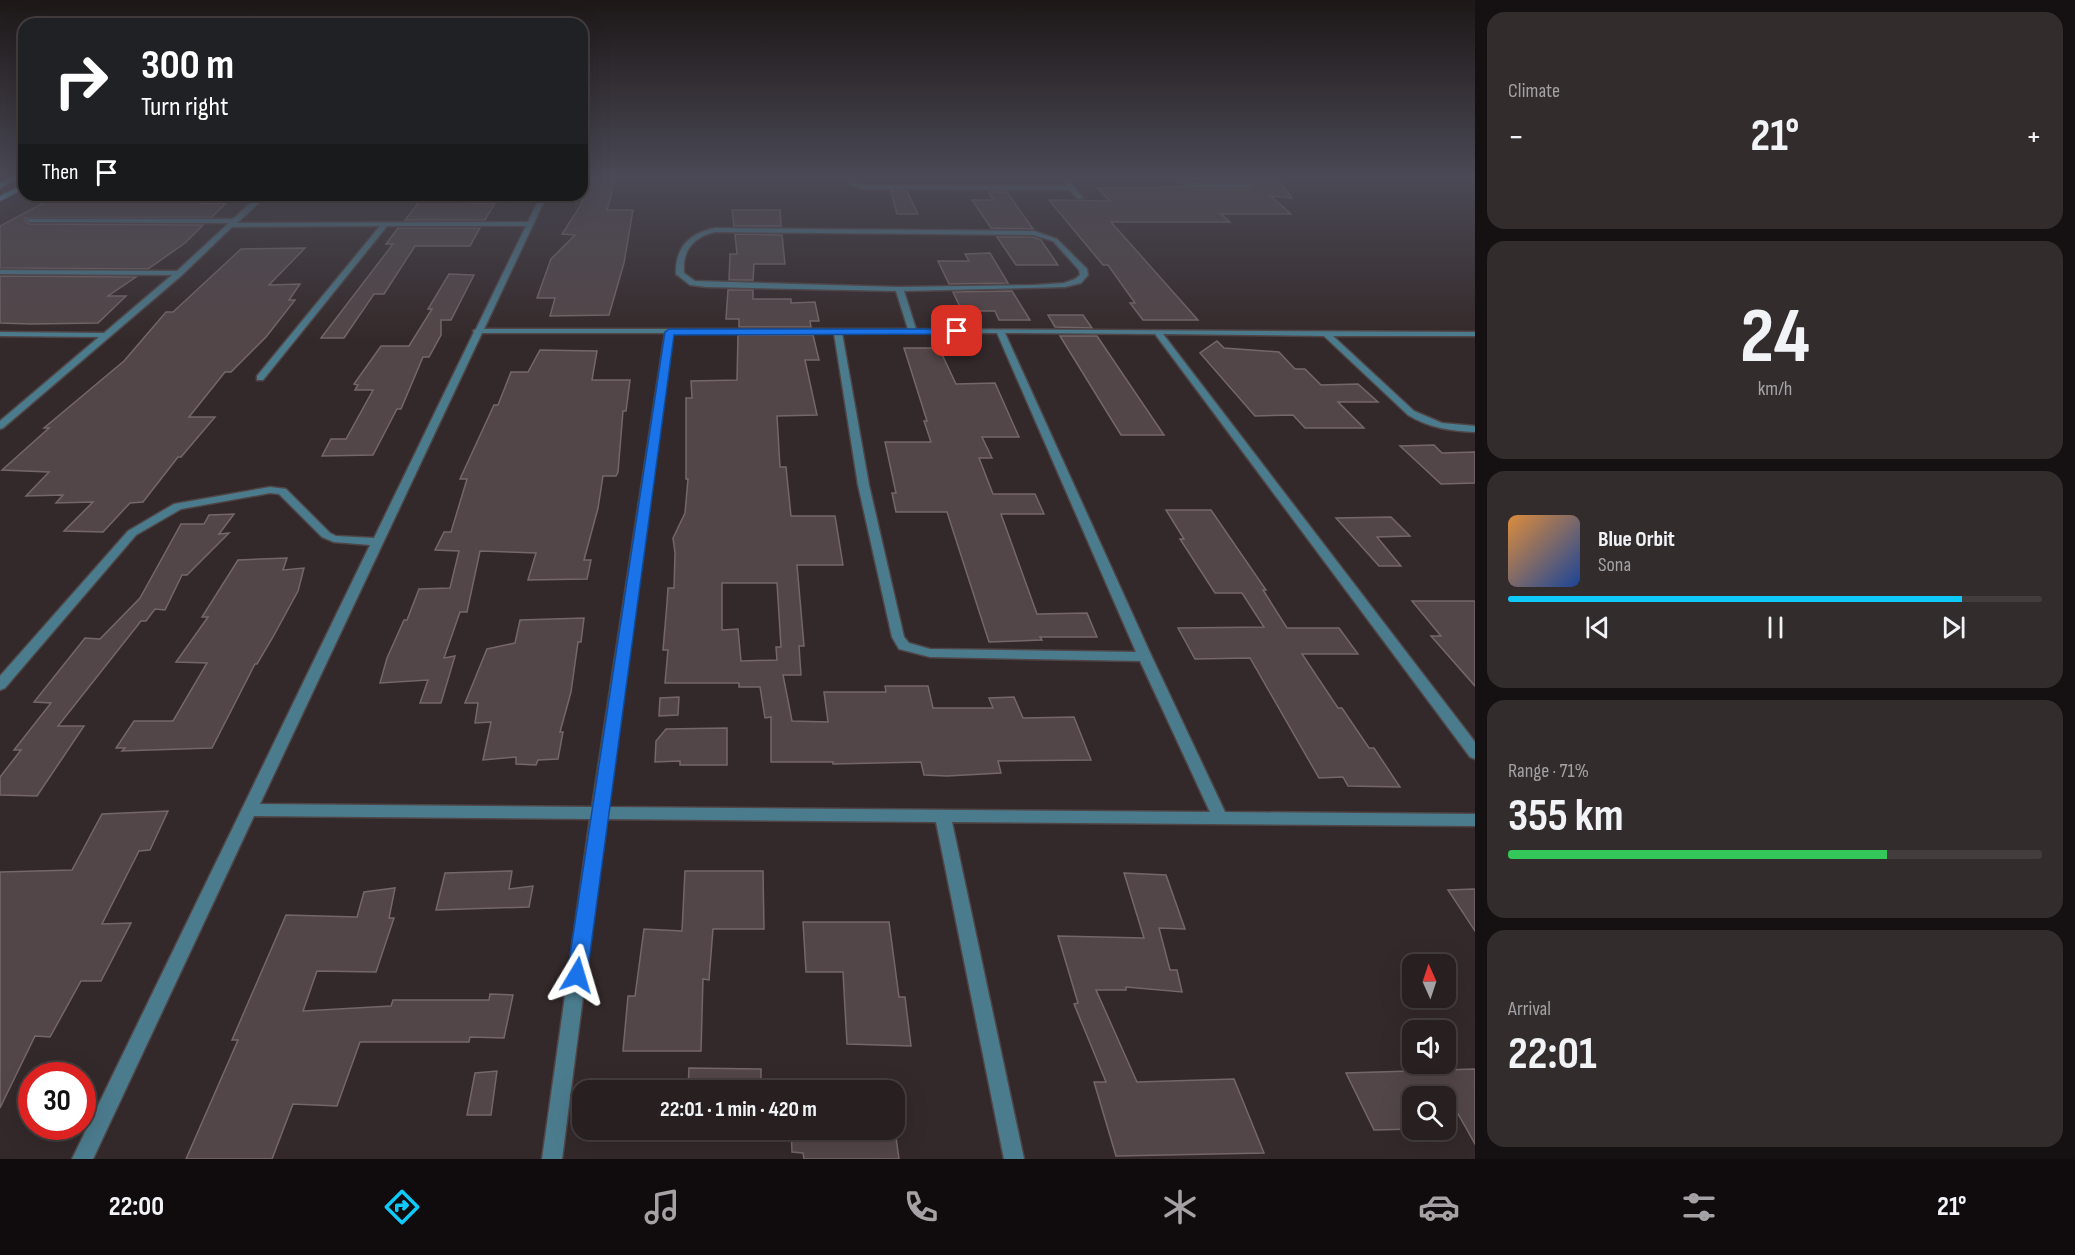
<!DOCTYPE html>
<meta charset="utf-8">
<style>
:root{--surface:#271f20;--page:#332c2d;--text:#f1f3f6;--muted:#a4a2a5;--line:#433d3e;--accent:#0dcafa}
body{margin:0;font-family:"Sofia Sans Condensed",sans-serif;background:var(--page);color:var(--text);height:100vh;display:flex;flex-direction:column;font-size:22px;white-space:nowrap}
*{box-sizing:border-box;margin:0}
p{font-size:20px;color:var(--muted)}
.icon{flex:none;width:33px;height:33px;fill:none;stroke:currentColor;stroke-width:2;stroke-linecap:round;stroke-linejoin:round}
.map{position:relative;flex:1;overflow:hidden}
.sheet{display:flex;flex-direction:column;gap:12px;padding:12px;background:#151112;width:600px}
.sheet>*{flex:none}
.top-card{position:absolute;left:18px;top:18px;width:570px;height:183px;border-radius:18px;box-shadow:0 6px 24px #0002,0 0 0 2px var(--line);background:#202124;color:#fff;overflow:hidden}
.needle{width:39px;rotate:357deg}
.fabs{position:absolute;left:1402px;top:954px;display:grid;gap:12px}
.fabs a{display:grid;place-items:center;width:54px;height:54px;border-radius:12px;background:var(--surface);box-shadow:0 6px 24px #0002,0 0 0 2px var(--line);font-size:30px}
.speed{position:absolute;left:18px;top:1062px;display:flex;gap:12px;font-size:30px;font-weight:700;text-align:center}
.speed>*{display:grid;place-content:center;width:78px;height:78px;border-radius:50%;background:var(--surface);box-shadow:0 6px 24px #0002,0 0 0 2px var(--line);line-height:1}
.speed .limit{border:9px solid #d22;background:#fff;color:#111}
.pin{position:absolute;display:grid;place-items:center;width:51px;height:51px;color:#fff;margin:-26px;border-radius:12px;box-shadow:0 3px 9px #0006}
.me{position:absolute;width:66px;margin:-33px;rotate:7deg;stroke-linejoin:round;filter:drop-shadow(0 0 4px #0008)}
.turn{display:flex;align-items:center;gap:21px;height:126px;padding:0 24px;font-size:27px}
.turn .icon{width:78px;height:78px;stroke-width:2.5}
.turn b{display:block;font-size:42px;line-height:51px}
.then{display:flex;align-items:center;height:57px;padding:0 24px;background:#0003;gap:12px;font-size:22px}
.big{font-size:45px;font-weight:700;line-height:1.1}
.sheet .tile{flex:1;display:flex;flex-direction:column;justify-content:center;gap:9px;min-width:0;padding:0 21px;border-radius:18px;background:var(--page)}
.sheet .dial{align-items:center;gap:0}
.dial b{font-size:78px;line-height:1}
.song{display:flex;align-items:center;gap:18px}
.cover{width:72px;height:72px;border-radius:9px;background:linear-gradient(135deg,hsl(30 70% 55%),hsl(220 70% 35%))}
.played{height:6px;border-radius:3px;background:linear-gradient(90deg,var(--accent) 85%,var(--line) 85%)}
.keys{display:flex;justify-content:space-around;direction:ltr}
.heat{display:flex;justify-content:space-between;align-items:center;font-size:33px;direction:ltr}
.charge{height:9px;border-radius:4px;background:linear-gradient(90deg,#34c759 71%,var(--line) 0)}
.trip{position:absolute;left:572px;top:1080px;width:333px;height:60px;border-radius:18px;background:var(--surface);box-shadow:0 6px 24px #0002,0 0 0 2px var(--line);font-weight:700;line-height:60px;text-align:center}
.tabs{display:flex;height:96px;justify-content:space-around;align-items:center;background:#100c0d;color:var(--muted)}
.tabs .icon{width:42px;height:42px}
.tabs .on{color:var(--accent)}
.tabs b{font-size:27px;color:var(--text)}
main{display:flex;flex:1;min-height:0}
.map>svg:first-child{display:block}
</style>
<main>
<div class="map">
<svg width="1475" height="1159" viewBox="0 0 1475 1159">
<rect width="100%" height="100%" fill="#34292a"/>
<path fill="#534648" stroke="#756769" stroke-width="1.5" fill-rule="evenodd" d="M586 177H612L611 181H615L607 210H633L624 263 609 315 550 316 555 298H537L551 259 575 235 562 234 582 203V185Z
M1196 177H1277L1292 198 1271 196 1291 214H1221L1230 222H1111L1198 320H1143L1130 303H1135L1108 265H1103L1049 200 1110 201 1097 188 1183 187 1187 189 1251 190 1256 187 1251 182 1201 181Z
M891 191H907L918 214H897Z
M989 192H1007L1033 229 991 228 972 200H993Z
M95 195H211L201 204 226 203 212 217 25 218 26 222 30 224 203 225 185 243 148 269 0 268V226L47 201 82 202Z
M420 201 482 203H495L485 220H405Z
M732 210H780L781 226H734Z
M398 228H480L470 246H415L384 294H374L344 338H321L393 244H386Z
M735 234 782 235 785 264H754L753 280H729L730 254H737Z
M997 237H1033L1041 240 1058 265H1016Z
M305 248 269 285 300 284 289 300H295L266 337 231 372H225L189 417H215L181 457H178L143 502 130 503 103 532 64 531 93 502 56 503 63 495 26 496 49 472 2 470 49 428H44L124 361 166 312H173L241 249Z
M990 253 1008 283 949 284 938 261H969L965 254Z
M449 274 474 275 451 320H441V335L429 357H423L401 409H397L373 455 322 456 331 439H346L373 390H355L358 385 354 384 381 346H409L432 309H428Z
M0 276 136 277 108 296H126L98 323 31 324 0 323Z
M728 290H753V299H791V303L815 302 819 321H810L811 327H739V319H726Z
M1012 291 1030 320H999L995 311H962L953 292Z
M1048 315H1083L1092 328 1055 327Z
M738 335H813L819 360H805L817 415 777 416 780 467H786L791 516H835L843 565H797L804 646H799L801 675H783L792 721 828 722 824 692H886L885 686H928L933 708H993L989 698 1014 697 1023 718 1074 717 1091 760 998 761 1001 773 947 776 924 775 921 762 833 764V762H771V717L765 718 760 687H739V683H665L668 650H663L667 603 668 588H674L675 553 673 538 685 513 688 479H686V398H692L691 381 737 380ZM722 583H777L781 647H776L777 660 741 661 738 629 722 630Z
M1060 336H1097L1164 435H1121Z
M1217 341 1224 348 1279 352 1295 369H1305L1321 385 1358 384 1378 402H1338L1364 428H1305L1293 415 1255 416 1200 353Z
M904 348H939L956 384 995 383 1019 437H982L992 458H979L993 494H1035L1044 514H1001L1037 614 1087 613 1097 637H1040L1042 640 989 642 947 512H896L892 493H896L885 442H931L924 421H927Z
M540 350 597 351 592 380H630L626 411H623L618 472 616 476H603L598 508 584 560H591L587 579 528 580 536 553 480 551 467 612H460L444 658 455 656 441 703H420L428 680 380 683 387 658 404 620H407L419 589 450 588 459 551 435 550 444 532H451L467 479H460L494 405H498L511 372H528Z
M1434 445 1442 453 1475 452V483L1441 484 1400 446Z
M1166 510H1211L1266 590H1263L1287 628H1339L1358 654H1302L1338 708H1342L1369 748H1374L1400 787 1348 786 1343 777 1319 778 1250 658 1195 659 1178 628 1264 627 1242 593H1215L1180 539H1184Z
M234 514 219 534 229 533 187 575H182L165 610 155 609 146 621H141L58 726H84L37 796 0 795V777L21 750H14L51 703 34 702 85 638 100 639 140 598 181 524H204L209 515Z
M1391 517 1410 536 1377 537 1401 566H1379L1336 518Z
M287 558 283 570 304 568 298 591 273 637 257 664H255L212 748 122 751 125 748H116L134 721H173L207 663 176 662 208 617H202L238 560Z
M1412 601H1475V686L1431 636H1441Z
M584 618 581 642H578L571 692 560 732H563L558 759 538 760 536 765 516 764V757L483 760 491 722 475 723 478 703H465L487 649 515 643 520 620Z
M679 697 678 715 659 716 660 698Z
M727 728V765H680V761L655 762 656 741 666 729Z
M168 811 150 850 139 851 102 924 131 923 101 981H81L50 1037 35 1036 0 1108V872L72 870 102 814Z
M512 871 509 889 533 886 529 907 436 910 445 873Z
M685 871H763L764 929H713L709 980 703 979 701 1051H623L628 996H635L644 929 682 931Z
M1124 873 1166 875 1185 929 1159 928 1170 970H1177L1182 992 1126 987V990H1096L1137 1082 1234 1079 1264 1153 1116 1156 1094 1082H1106L1074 1004 1078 1003 1058 936 1144 938Z
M395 888 389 918H394L376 972 317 971 303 1011 391 1006 393 1000H489L490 994 513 995 504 1038 470 1037 469 1042H360L337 1106 293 1104 272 1159H186L238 1040H232L286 915 357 917 364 892Z
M1475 889V931L1448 890Z
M803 922H889L899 997H905L911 1046 847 1044 843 972H806Z
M689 1068 761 1069V1090H688Z
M1475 1069V1144L1448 1096H1413V1129L1374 1130 1346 1073Z
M497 1071 491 1115H467L475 1073Z
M791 1130H895L899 1159H804L803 1153 792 1152Z"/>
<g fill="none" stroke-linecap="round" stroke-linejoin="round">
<g stroke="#504546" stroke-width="3">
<path id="minor" d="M848 177H854L855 183 863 185 1067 186 1060 177H1066L1083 198 1078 199 1070 190 863 189 850 185Z
M1172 177H1179L1188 183 1251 184 1254 186 1251 188 1187 187Z
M259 195H459L456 197 264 198 237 223 528 222 541 195H547L484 329H908L896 291 707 287 690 285 676 274C675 247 690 233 715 228L1034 231 1057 239 1087 269 1088 275 1081 283 1065 287 904 291 916 329 1475 332V336H1333L1414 411 1442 423 1475 426V432C1451 431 1429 428 1408 415L1324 336 1163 334 1475 742V759L1470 757 1155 334 1005 333 1152 657 1225 812 1475 814V826L952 822 1024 1159H1004L936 822 606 819 562 1159H542L590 819 254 816 93 1159H72L370 545 334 542 322 537 279 494 270 493 181 509 136 535 5 688 0 690V676L128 531 174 504 270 487 286 489 330 533 336 536 374 538 474 332 473 331 476 329 526 226H387L263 380H257V376L380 226 232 227 182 275 3 428 0 429V421L99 337 0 336V332L104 333 172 275 0 274V270L177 271 229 223 30 222 27 220 28 219H233ZM715 232 1033 235 1053 241 1079 270 1080 275 1075 279 1064 283 1035 285 899 287 695 281 684 273C682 251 693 237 715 232ZM482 333H665L592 807 260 804ZM673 333H834L858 485 892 637 899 649 930 657 1140 661 1210 812 608 807ZM842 333H997L1136 652 930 649 909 643 904 637 869 485Z"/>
</g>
<g stroke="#504546" stroke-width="3">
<path id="primary" d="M11 177H20L0 188V183Z
M24 184V189L0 201V196Z"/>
</g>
<use href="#minor" fill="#4b7c8e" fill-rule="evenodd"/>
<use href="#primary" fill="#5dccf1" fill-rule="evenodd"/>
</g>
<linearGradient id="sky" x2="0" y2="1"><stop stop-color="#1d1717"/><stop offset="0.52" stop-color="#4a4955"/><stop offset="1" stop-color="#4a4955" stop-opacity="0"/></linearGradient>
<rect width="1475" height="340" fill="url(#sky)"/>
<path fill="#1a73e8" stroke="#114b97" stroke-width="1.5" d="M669 329H957L961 331 957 334 674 335 587 975 584 982 577 984 570 982 567 975 665 332Z"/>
</svg>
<div class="fabs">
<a><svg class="needle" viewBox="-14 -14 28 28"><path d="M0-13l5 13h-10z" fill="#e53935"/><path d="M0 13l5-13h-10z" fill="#a4a2a5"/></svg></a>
<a><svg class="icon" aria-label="sound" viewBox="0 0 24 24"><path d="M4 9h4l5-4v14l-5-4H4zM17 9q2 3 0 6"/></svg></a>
<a><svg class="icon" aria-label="search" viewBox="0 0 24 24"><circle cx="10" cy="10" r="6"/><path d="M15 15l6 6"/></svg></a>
</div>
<div class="speed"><div class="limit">30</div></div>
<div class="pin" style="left:957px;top:331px;background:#d93025"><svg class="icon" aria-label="arrive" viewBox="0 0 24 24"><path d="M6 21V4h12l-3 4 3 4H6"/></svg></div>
<svg class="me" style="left:577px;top:975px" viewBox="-20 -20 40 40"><path d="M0-17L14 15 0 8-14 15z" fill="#1a73e8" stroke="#fff" stroke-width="4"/></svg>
<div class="trip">22:01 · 1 min · 420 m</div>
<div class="top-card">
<div class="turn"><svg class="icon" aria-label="right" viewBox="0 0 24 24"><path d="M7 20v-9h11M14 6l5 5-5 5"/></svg><div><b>300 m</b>Turn right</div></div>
<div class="then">Then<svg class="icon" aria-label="arrive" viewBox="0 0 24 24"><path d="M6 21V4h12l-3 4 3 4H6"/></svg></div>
</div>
</div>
<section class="sheet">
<div class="tile"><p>Climate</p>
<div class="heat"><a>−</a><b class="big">21°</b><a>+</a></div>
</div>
<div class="tile dial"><b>24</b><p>km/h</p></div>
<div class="tile">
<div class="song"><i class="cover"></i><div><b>Blue Orbit</b><p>Sona</p></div></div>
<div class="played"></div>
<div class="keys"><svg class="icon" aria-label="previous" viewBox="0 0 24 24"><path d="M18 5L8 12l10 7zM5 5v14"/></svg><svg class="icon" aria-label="pause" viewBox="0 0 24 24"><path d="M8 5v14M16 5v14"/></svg><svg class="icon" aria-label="next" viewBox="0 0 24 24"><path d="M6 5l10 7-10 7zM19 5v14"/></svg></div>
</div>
<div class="tile"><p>Range · 71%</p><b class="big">355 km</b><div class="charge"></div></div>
<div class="tile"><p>Arrival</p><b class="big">22:01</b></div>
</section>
</main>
<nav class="tabs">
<b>22:00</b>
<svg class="icon on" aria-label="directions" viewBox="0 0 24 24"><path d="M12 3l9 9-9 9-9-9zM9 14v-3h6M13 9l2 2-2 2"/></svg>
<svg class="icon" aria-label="music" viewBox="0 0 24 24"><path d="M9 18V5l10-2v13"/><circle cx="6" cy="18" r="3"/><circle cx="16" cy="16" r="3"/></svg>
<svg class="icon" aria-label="phone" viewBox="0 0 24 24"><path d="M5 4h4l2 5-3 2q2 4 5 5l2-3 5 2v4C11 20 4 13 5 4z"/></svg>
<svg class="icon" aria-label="climate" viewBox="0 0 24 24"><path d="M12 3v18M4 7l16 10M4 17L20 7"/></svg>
<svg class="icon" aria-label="car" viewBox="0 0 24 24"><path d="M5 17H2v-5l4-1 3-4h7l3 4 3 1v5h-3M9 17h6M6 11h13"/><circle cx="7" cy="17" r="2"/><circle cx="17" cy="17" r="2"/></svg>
<svg class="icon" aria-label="filters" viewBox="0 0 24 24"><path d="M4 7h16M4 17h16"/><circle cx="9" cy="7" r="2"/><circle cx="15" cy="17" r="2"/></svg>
<b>21°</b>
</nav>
